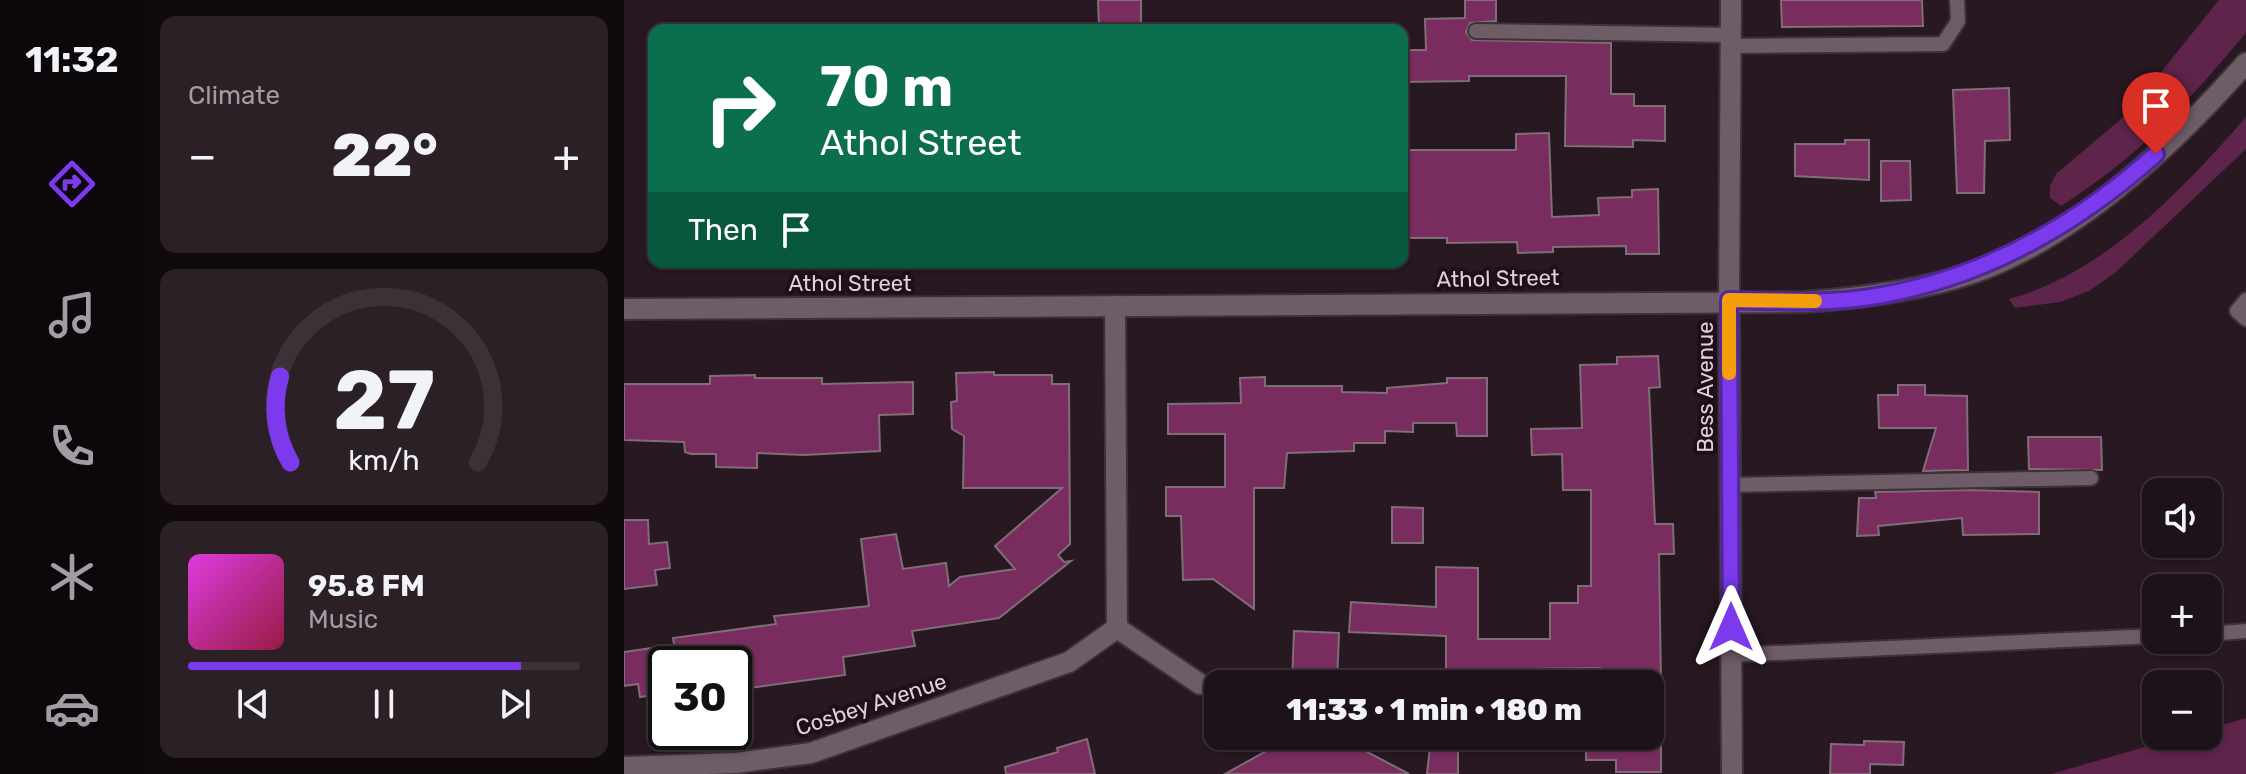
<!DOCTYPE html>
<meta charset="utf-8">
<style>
:root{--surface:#1d1219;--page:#2a2026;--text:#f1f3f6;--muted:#a09ea2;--line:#3b3238;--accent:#7c3aed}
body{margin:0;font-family:Rubik,sans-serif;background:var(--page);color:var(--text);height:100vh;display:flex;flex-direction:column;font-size:30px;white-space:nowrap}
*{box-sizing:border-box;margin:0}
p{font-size:26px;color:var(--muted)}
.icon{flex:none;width:44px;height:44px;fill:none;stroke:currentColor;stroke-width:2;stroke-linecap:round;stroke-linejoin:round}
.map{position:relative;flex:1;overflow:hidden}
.side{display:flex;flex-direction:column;gap:16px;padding:16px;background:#100a0e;width:480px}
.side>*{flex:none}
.top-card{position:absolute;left:24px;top:24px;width:760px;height:244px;border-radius:16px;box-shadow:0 2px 6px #0004,0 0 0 2px var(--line);background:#0b6e4f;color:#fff;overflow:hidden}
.controls{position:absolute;left:1518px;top:478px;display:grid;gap:16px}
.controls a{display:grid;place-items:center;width:80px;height:80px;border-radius:16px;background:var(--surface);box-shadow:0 2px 6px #0004,0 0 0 2px var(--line);font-size:40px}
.speed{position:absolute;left:24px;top:646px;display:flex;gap:16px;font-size:40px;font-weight:700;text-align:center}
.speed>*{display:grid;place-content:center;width:104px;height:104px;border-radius:50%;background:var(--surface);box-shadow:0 2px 6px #0004,0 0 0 2px var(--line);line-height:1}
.speed .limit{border:4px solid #111;border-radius:12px;background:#fff;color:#111}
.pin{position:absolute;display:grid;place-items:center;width:68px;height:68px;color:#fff;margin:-82px -34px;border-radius:50% 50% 50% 0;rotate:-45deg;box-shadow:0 0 8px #0007}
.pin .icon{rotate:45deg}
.me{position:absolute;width:88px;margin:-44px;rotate:0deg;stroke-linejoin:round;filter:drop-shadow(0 0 6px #0008)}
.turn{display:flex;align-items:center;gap:28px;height:168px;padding:0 40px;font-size:36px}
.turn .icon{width:104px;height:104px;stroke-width:2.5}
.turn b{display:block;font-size:56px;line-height:68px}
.then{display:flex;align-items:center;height:76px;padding:0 40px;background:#0003;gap:16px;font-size:30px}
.big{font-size:60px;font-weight:800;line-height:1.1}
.side .widget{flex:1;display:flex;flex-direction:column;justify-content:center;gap:12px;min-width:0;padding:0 28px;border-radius:16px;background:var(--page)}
.side .dial{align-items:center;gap:0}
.dial svg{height:208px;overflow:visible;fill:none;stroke:var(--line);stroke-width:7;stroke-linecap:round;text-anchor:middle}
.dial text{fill:var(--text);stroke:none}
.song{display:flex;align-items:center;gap:24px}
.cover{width:96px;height:96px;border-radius:12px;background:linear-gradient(135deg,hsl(300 70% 55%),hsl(340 70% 35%))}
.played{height:8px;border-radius:4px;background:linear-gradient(90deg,var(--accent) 85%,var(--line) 85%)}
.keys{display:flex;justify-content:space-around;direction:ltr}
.heat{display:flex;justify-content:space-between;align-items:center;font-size:44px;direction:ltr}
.trip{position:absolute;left:580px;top:670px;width:460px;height:80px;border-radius:16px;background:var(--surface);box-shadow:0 2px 6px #0004,0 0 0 2px var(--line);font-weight:800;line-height:80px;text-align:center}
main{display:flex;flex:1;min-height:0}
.menu{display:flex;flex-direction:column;width:144px;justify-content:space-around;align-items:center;background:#0c070a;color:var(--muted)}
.menu .icon{width:56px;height:56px}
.menu .active{color:var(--accent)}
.menu b{font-size:36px;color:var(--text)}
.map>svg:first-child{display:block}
</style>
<main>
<nav class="menu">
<b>11:32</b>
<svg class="icon active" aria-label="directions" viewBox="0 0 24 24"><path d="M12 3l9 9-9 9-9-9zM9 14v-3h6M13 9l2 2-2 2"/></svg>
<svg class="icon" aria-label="music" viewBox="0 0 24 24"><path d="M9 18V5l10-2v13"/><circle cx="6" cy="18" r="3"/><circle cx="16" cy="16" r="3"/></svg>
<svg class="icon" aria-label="phone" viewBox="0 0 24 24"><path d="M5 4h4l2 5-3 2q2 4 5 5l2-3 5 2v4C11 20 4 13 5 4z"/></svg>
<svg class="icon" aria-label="climate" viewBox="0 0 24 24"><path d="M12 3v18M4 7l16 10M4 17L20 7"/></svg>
<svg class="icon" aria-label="car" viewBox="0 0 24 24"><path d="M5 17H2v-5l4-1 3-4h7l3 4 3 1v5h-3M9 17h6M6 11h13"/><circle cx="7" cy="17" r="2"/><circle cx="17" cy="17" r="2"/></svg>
</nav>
<section class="side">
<div class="widget"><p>Climate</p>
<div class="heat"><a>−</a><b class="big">22°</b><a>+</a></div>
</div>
<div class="widget dial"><svg viewBox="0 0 100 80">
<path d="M14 69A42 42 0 1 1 86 69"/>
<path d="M14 69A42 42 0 0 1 10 36" stroke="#7c3aed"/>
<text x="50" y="56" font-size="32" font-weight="700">27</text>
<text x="50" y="72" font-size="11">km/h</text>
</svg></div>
<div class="widget">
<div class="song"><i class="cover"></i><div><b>95.8 FM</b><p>Music</p></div></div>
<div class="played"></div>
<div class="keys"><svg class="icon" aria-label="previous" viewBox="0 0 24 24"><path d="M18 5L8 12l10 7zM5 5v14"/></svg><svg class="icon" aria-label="pause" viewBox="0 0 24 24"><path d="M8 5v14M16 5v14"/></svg><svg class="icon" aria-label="next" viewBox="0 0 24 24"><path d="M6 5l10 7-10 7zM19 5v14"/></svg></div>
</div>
</section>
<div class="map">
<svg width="1622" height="774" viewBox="0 0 1622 774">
<rect width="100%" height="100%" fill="#271821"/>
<path fill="#5e244a" d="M1595 0H1622V33C1562 104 1516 156 1437 206L1426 198V186L1432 174 1504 113Z
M1622 117V149L1491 273 1465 291 1436 302 1391 308 1385 299C1482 272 1558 190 1622 117Z
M1622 718V774H1427L1559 736H1584V729Z"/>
<path fill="#782d5e" stroke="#806d78" stroke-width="2" d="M474 0H517V27H475Z
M841 0H872V21L846 23 842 32 848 40 987 43V94H1010V106H1041V141L1009 140V147L941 146 942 76H845V81L778 82V50H802L801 19 841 18Z
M1157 0H1298L1299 26 1158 27Z
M1385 88 1386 140 1361 141 1360 193H1333L1329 90Z
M925 133 928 217 975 215 974 198 1008 197V190L1034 189 1035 254H1002V246L929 247V252L894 253 893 242 823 243V238H778V150H892V134Z
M1221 140H1245V180L1171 176V144H1221Z
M1257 161H1286L1287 200 1257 201Z
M1034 356 1036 387 1025 388 1031 524H1049L1050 554H1035L1037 684 976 683V668L900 669V676L873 675V684H822V636L725 632 727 602 812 607V567L854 568V639H926V603H954V586H967V490H939L938 454 908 455 907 429 958 428 956 365 993 364V357Z
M370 372V375H428V384H445L446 544 434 555 440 562 447 561 375 618 288 631 291 646 219 657 221 675 110 690V664H53L49 638 152 624 150 616 245 606 237 539 272 534 279 569 322 563 325 586 336 577 391 569 371 546 438 488H339L340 436 328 429 327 402 333 401 332 373Z
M131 375V378H198V384L289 382V414L255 415 256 451 180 455 133 453V468L92 467V454H67L61 452 60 442 0 440V384H86V376Z
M641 377V386H718V392L763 393V388L823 383V378H863V436H833L832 423H789V432L761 431V443H730V451L663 453 660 488H630V609L589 579 559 580 557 516H542V487H601V434H544V404L617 403 616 378Z
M1274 385H1301V395L1343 396 1344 470 1299 471 1312 428H1255L1254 395H1274Z
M1404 437H1477L1478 470 1405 469Z
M1345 490 1415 492V534L1339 535 1338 518 1254 526 1255 535 1233 536 1235 498H1252L1251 492Z
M768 507 799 508V543H768Z
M0 520H24L25 544 43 542 46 568 31 570 33 585 0 589Z
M670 631 715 633 713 684H668Z
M42 646V693L16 697 14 684 0 686V652Z
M651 736H713L785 774H601L644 750Z
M962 736H1037V772H992V760H962Z
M807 738H834V774H803Z
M463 739 471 774H382L381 767 434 752 433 748Z
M1240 741 1280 742 1279 765 1246 764V774H1206L1207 744 1240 745Z"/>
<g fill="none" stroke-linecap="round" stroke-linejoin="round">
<g stroke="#3d3238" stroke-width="18">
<path id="service" d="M852 31 1107 35
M1107 46 1319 44 1334 21 1333 0
M1622 300 1613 311 1622 319
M1106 485 1467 478
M1584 634 1622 631
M1107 655 1532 636"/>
</g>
<g stroke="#3d3238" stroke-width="24">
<path id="minor" d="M1105 300 1108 774
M491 306 493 628
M0 767 112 763 187 753 445 662 493 628 576 684"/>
</g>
<g stroke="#3d3238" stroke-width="24">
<path id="tertiary" d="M1105 300 1107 0
M0 309 1181 302C1237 298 1295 291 1349 273 1453 237 1551 143 1622 63"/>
</g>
<use href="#service" stroke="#6e5c66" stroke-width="14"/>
<use href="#minor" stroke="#6e5c66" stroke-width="20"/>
<use href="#tertiary" stroke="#6e5c66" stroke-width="20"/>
</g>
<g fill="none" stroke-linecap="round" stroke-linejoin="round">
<g stroke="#51269a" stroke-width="20">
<path id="route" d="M1107 627 1105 300C1149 301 1195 304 1240 298 1353 282 1448 229 1532 154"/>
</g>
<use href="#route" stroke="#7c3aed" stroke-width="14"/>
<path stroke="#f59e0b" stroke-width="14" d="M1105 373V300L1191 301"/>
</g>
<g text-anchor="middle" stroke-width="8" stroke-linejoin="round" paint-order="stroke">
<g font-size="22" fill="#ded3d9" stroke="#1e0f18">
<text transform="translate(874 278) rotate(-1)" y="8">Athol Street</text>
<text x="226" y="291">Athol Street</text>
<text transform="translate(1081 387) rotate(-90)" y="8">Bess Avenue</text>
<text transform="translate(247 704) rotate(-18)" y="8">Cosbey Avenue</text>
</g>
</g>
</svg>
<div class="controls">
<a><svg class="icon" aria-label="sound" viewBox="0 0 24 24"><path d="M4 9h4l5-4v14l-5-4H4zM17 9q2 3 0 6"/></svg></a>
<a>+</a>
<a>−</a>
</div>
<div class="speed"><div class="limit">30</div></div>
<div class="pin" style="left:1532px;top:154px;background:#d93025"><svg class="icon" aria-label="arrive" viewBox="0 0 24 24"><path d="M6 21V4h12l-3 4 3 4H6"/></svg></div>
<svg class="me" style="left:1107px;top:627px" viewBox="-20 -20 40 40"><path d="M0-17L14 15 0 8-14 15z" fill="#7c3aed" stroke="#fff" stroke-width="4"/></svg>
<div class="trip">11:33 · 1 min · 180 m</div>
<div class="top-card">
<div class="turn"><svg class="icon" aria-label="right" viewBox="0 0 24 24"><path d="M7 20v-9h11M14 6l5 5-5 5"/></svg><div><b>70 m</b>Athol Street</div></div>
<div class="then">Then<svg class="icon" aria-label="arrive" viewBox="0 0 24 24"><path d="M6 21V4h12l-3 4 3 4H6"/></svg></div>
</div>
</div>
</main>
